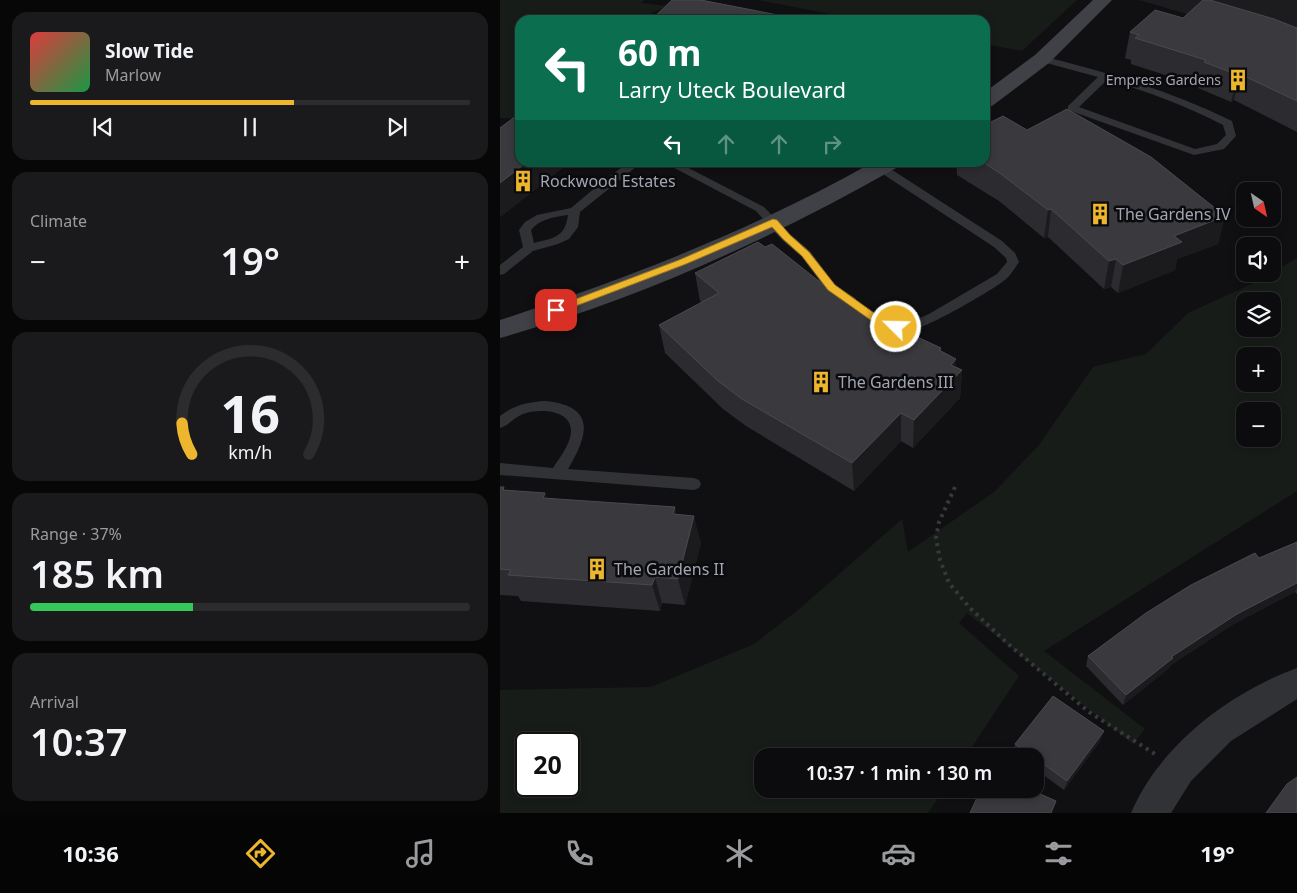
<!DOCTYPE html>
<meta charset="utf-8">
<style>
:root{--surface:#0c0c0e;--page:#1a1a1c;--text:#f1f3f6;--muted:#9a9b9e;--line:#2c2c2e;--accent:#eeb62c}
body{margin:0;font-family:"Noto Sans",sans-serif;background:var(--page);color:var(--text);height:100vh;display:flex;flex-direction:column;font-size:19px;white-space:nowrap}
*{box-sizing:border-box;margin:0}
p{font-size:16px;color:var(--muted)}
.icon{flex:none;width:28px;height:28px;fill:none;stroke:currentColor;stroke-width:2;stroke-linecap:round;stroke-linejoin:round}
.map{position:relative;flex:1;overflow:hidden}
.details{display:flex;flex-direction:column;gap:12px;padding:12px;background:#070708;width:500px}
.details>*{flex:none}
.hud{position:absolute;left:15px;top:15px;width:475px;height:152px;border-radius:15px;box-shadow:0 2px 8px #0003,0 0 0 1px var(--line);background:#0b6e4f;color:#fff;overflow:hidden}
.needle{width:32px;rotate:146deg}
.controls{position:absolute;left:736px;top:182px;display:grid;gap:10px}
.controls a{display:grid;place-items:center;width:45px;height:45px;border-radius:10px;background:var(--surface);box-shadow:0 2px 8px #0003,0 0 0 1px var(--line);font-size:25px}
.speed{position:absolute;left:15px;top:732px;display:flex;gap:10px;font-size:25px;font-weight:700;text-align:center}
.speed>*{display:grid;place-content:center;width:65px;height:65px;border-radius:50%;background:var(--surface);box-shadow:0 2px 8px #0003,0 0 0 1px var(--line);line-height:1}
.speed .limit{border:2px solid #111;border-radius:8px;background:#fff;color:#111}
.pin{position:absolute;display:grid;place-items:center;width:42px;height:42px;color:#fff;margin:-21px;border-radius:10px;box-shadow:0 2px 8px #0006}
.me{position:absolute;width:55px;margin:-28px;rotate:293deg;stroke-linejoin:round;filter:drop-shadow(0 0 4px #0008)}
.turn{display:flex;align-items:center;gap:18px;height:105px;padding:0 20px;font-size:22px}
.turn .icon{width:65px;height:65px;stroke-width:2.5}
.turn b{display:block;font-size:35px;line-height:42px}
.lanes{display:flex;align-items:center;height:48px;padding:0 20px;background:#0003;justify-content:center;gap:25px;direction:ltr}
.lanes .off{opacity:.35}
.big{font-size:38px;font-weight:600;line-height:1.1}
.details .widget{flex:1;display:flex;flex-direction:column;justify-content:center;gap:8px;min-width:0;padding:0 18px;border-radius:15px;background:var(--page)}
.details .dial{align-items:center;gap:0}
.dial svg{height:130px;overflow:visible;fill:none;stroke:var(--line);stroke-width:7;stroke-linecap:round;text-anchor:middle}
.dial text{fill:var(--text);stroke:none}
.song{display:flex;align-items:center;gap:15px}
.cover{width:60px;height:60px;border-radius:8px;background:linear-gradient(135deg,hsl(0 70% 55%),hsl(140 70% 35%))}
.played{height:5px;border-radius:2px;background:linear-gradient(90deg,var(--accent) 60%,var(--line) 60%)}
.keys{display:flex;justify-content:space-around;direction:ltr}
.heat{display:flex;justify-content:space-between;align-items:center;font-size:28px;direction:ltr}
.charge{height:8px;border-radius:4px;background:linear-gradient(90deg,#34c759 37%,var(--line) 0)}
.trip{position:absolute;left:254px;top:748px;width:290px;height:50px;border-radius:15px;background:var(--surface);box-shadow:0 2px 8px #0003,0 0 0 1px var(--line);font-weight:600;line-height:50px;text-align:center}
.tab-bar{display:flex;height:80px;justify-content:space-around;align-items:center;background:#050506;color:var(--muted)}
.tab-bar .icon{width:35px;height:35px}
.tab-bar .selected{color:var(--accent)}
.tab-bar b{font-size:22px;color:var(--text)}
main{display:flex;flex:1;min-height:0}
.map>svg:first-child{display:block}
</style>
<main>
<section class="details">
<div class="widget">
<div class="song"><i class="cover"></i><div><b>Slow Tide</b><p>Marlow</p></div></div>
<div class="played"></div>
<div class="keys"><svg class="icon" aria-label="previous" viewBox="0 0 24 24"><path d="M18 5L8 12l10 7zM5 5v14"/></svg><svg class="icon" aria-label="pause" viewBox="0 0 24 24"><path d="M8 5v14M16 5v14"/></svg><svg class="icon" aria-label="next" viewBox="0 0 24 24"><path d="M6 5l10 7-10 7zM19 5v14"/></svg></div>
</div>
<div class="widget"><p>Climate</p>
<div class="heat"><a>−</a><b class="big">19°</b><a>+</a></div>
</div>
<div class="widget dial"><svg viewBox="0 0 100 80">
<path d="M14 69A42 42 0 1 1 86 69"/>
<path d="M14 69A42 42 0 0 1 8 50" stroke="#eeb62c"/>
<text x="50" y="56" font-size="32" font-weight="700">16</text>
<text x="50" y="72" font-size="11">km/h</text>
</svg></div>
<div class="widget"><p>Range · 37%</p><b class="big">185 km</b><div class="charge"></div></div>
<div class="widget"><p>Arrival</p><b class="big">10:37</b></div>
</section>
<div class="map">
<svg width="797" height="813" viewBox="0 0 797 813">
<rect width="100%" height="100%" fill="#101012"/>
<path fill="#1c1c1f" d="M639 0H797V46Z"/>
<path fill="#171c18" fill-rule="evenodd" d="M0 0H144L141 3 166 6 138 20H20V119L0 118Z
M258 0H577L522 51 485 44V20H361Z
M797 258V491L544 651 645 729 633 744 467 613 459 623 519 676 466 756H262V789H444L428 813H0V690L151 687 254 644 298 610 402 519 408 552 494 492 539 445 593 367 646 354 688 313 756 282ZM772 301V329H745V301ZM772 356V384H745V356ZM772 411V439H745V411ZM26 744H69V786H26Z"/>
<g fill="none" stroke-linecap="round" stroke-linejoin="round">
<path stroke="#37393d" stroke-width="4" stroke-dasharray="3 4.5" stroke-linecap="butt" d="M455 487 439 522 436 538 440 560 449 583 470 608 507 643 589 712 655 754"/>
<path fill="#313236" fill-rule="evenodd" d="M542 56C607 72 671 91 732 121L736 136 724 149 694 155 568 110V106L598 77 539 61 537 59ZM607 80C647 91 686 106 723 125L726 135 717 144 695 149 579 107Z
M129 162H142L80 212 78 227 69 239 58 244 33 251 4 274 0 275V265L23 247 19 230 25 222 37 215 71 208 102 182ZM68 215C65 238 53 238 34 243L31 230C40 219 53 217 68 215Z
M163 162H177L264 207 290 234 310 251 335 285 355 298 357 301 355 304H347L327 291 302 257 282 240 256 211Z
M368 162H380L502 241 515 253 519 262C515 268 510 276 505 280 491 291 424 330 408 331 396 332 386 328 375 324L373 321 379 317 397 323H408L429 314 497 274 507 262 506 258 494 247 369 165Z
M45 401C96 406 89 434 68 469L194 478 199 480 201 484 199 488 194 490 0 475V463L53 468C60 457 70 445 71 432 72 409 39 408 23 414 15 417 9 425 0 428V416C14 405 28 402 45 401Z"/>
<path fill="#313236" fill-rule="evenodd" d="M797 668V699L731 741 691 781 671 813H631C660 745 729 693 797 668Z"/>
<path fill="#3f4146" fill-rule="evenodd" d="M593 0H612L549 63 492 106 485 108V92L535 55Z
M373 162H400L398 167C273 238 139 299 0 338V320C129 278 255 229 373 162Z"/>
</g>
<path fill="#2c2c30" d="M683 18 797 28V132L734 100 731 102 698 88 699 86 631 64V60L625 58 630 32Z
M20 106V162H70L0 217V128L18 116 16 109Z
M527 130 725 216 718 244 677 259 675 270 618 293 611 287 604 289 548 237 544 238 499 201 457 175V169L455 167V162H485Z
M265 247 334 293 373 313V317L441 348V351L456 367 462 370 460 398 413 448 401 441 354 491 246 426 223 409 165 353 159 325 202 302 200 301 195 273Z
M0 487 5 490 47 498 177 514 201 543 185 605 162 603 160 611 21 601 18 596 0 595Z
M797 542V594L795 592 732 625 671 665 669 668 623 705 586 666 588 656 759 558Z
M601 740 564 790 535 769V756H518L514 753 515 744Z"/>
<path fill="#1b1b1e" d="M740 74 734 100 731 102 738 75Z
M27 162H70L0 217V183Z
M551 209 548 237 544 238 548 210Z
M725 216 718 244 677 259 675 270 618 293 623 265 674 236Z
M616 259 611 287 604 289 609 261Z
M456 359 455 377 462 370 460 398 413 448 414 420 451 365Z
M401 413V441L354 491 352 463Z
M45 493 55 520 43 498Z
M175 507 182 534 173 514Z
M194 516 201 543 185 605 178 579Z
M155 577 162 603 160 611 152 585Z
M797 583V588L795 592 732 625 671 665 669 668 623 705 626 695 671 657 737 614Z
M604 731 601 740 564 790 567 781Z"/>
<path fill="#39393e" stroke="#494a50" d="M172 0H202H201L283 16 306 20H151Z
M703 0H710L774 19 797 28V101L740 74 738 75 704 62 706 60 635 38 639 35 630 32 655 10 683 18Z
M20 106V110L16 109Z
M567 109 651 157 725 216 674 236 682 242 623 265 616 259 609 261 551 209 548 210 501 174 483 162H485V125L503 116 527 130Z
M20 113V162H27L0 183V128Z
M258 242 265 247 272 244 334 293 337 291 373 313 370 315 441 348 439 350 456 359 451 365 462 370 414 420 401 413 352 463 242 399 218 381 159 325 219 293 195 273Z
M0 487H4L3 490 45 493 43 498 175 507 173 514 194 516 178 579 155 577 152 585 8 575 11 570 0 569Z
M797 542V583L737 614 671 657 673 658 626 695 588 656 646 613 691 585 755 553 759 558Z
M553 696 604 731 567 781 535 758V756H533L515 744Z
M797 777V813H766L787 784Z
M481 789H529L556 801 551 813H470Z"/>
<path fill="#eeb62c" stroke="#9b761d" d="M273 219 277 220 290 235 309 252 335 285 381 318 400 325 401 327 400 330 382 328 328 290 302 256 283 239 272 227 186 264 60 312H52L51 310 52 308 179 260Z"/>
<defs>
<g id="building-bare" transform="scale(1.725)"><path d="M-4-6H4V6H1V3H-1V6H-4ZM-2.5-4.3h1.7v1.8h-1.7ZM.8-4.3h1.7v1.8H.8ZM-2.5-1h1.7V.8h-1.7ZM.8-1h1.7V.8H.8Z" fill="#eeb62c" stroke="#0b0b0d" stroke-width="2.5" paint-order="stroke"/></g>
</defs>
<g fill-rule="evenodd">
<use href="#building-bare" x="738" y="80"/>
<use href="#building-bare" x="23" y="181"/>
<use href="#building-bare" x="600" y="214"/>
<use href="#building-bare" x="321" y="382"/>
<use href="#building-bare" x="97" y="569"/>
</g>
<g text-anchor="middle" stroke-width="5" stroke-linejoin="round" paint-order="stroke">
<g font-size="14" fill="#a2a6b2" stroke="#0b0b0d" text-anchor="end">
<text x="721" y="85">Empress Gardens</text>
</g>
<g font-size="16" fill="#a2a6b2" stroke="#0b0b0d" text-anchor="start">
<text x="40" y="187">Rockwood Estates</text>
<text x="616" y="220">The Gardens IV</text>
<text x="338" y="388">The Gardens III</text>
<text x="114" y="575">The Gardens II</text>
</g>
</g>
</svg>
<div class="controls">
<a><svg class="needle" viewBox="-14 -14 28 28"><path d="M0-13l5 13h-10z" fill="#e53935"/><path d="M0 13l5-13h-10z" fill="#9a9b9e"/></svg></a>
<a><svg class="icon" aria-label="sound" viewBox="0 0 24 24"><path d="M4 9h4l5-4v14l-5-4H4zM17 9q2 3 0 6"/></svg></a>
<a><svg class="icon" aria-label="layers" viewBox="0 0 24 24"><path d="M12 4l9 5-9 5-9-5zM3 14l9 5 9-5"/></svg></a>
<a>+</a>
<a>−</a>
</div>
<div class="speed"><div class="limit">20</div></div>
<div class="pin" style="left:56px;top:310px;background:#d93025"><svg class="icon" aria-label="arrive" viewBox="0 0 24 24"><path d="M6 21V4h12l-3 4 3 4H6"/></svg></div>
<svg class="me" style="left:396px;top:327px" viewBox="-20 -20 40 40"><circle r="17" fill="#eeb62c" stroke="#fff" stroke-width="3"/><path d="M0-11L8 9 0 5-8 9z" fill="#fff"/></svg>
<div class="trip">10:37 · 1 min · 130 m</div>
<div class="hud">
<div class="turn"><svg class="icon" aria-label="left" viewBox="0 0 24 24"><path d="M17 20v-9H6M10 6l-5 5 5 5"/></svg><div><b>60 m</b>Larry Uteck Boulevard</div></div>
<div class="lanes"><svg class="icon" aria-label="left" viewBox="0 0 24 24"><path d="M17 20v-9H6M10 6l-5 5 5 5"/></svg><svg class="icon off" aria-label="ahead" viewBox="0 0 24 24"><path d="M12 20V5M6 11l6-6 6 6"/></svg><svg class="icon off" aria-label="ahead" viewBox="0 0 24 24"><path d="M12 20V5M6 11l6-6 6 6"/></svg><svg class="icon off" aria-label="right" viewBox="0 0 24 24"><path d="M7 20v-9h11M14 6l5 5-5 5"/></svg></div>
</div>
</div>
</main>
<nav class="tab-bar">
<b>10:36</b>
<svg class="icon selected" aria-label="directions" viewBox="0 0 24 24"><path d="M12 3l9 9-9 9-9-9zM9 14v-3h6M13 9l2 2-2 2"/></svg>
<svg class="icon" aria-label="music" viewBox="0 0 24 24"><path d="M9 18V5l10-2v13"/><circle cx="6" cy="18" r="3"/><circle cx="16" cy="16" r="3"/></svg>
<svg class="icon" aria-label="phone" viewBox="0 0 24 24"><path d="M5 4h4l2 5-3 2q2 4 5 5l2-3 5 2v4C11 20 4 13 5 4z"/></svg>
<svg class="icon" aria-label="climate" viewBox="0 0 24 24"><path d="M12 3v18M4 7l16 10M4 17L20 7"/></svg>
<svg class="icon" aria-label="car" viewBox="0 0 24 24"><path d="M5 17H2v-5l4-1 3-4h7l3 4 3 1v5h-3M9 17h6M6 11h13"/><circle cx="7" cy="17" r="2"/><circle cx="17" cy="17" r="2"/></svg>
<svg class="icon" aria-label="filters" viewBox="0 0 24 24"><path d="M4 7h16M4 17h16"/><circle cx="9" cy="7" r="2"/><circle cx="15" cy="17" r="2"/></svg>
<b>19°</b>
</nav>
